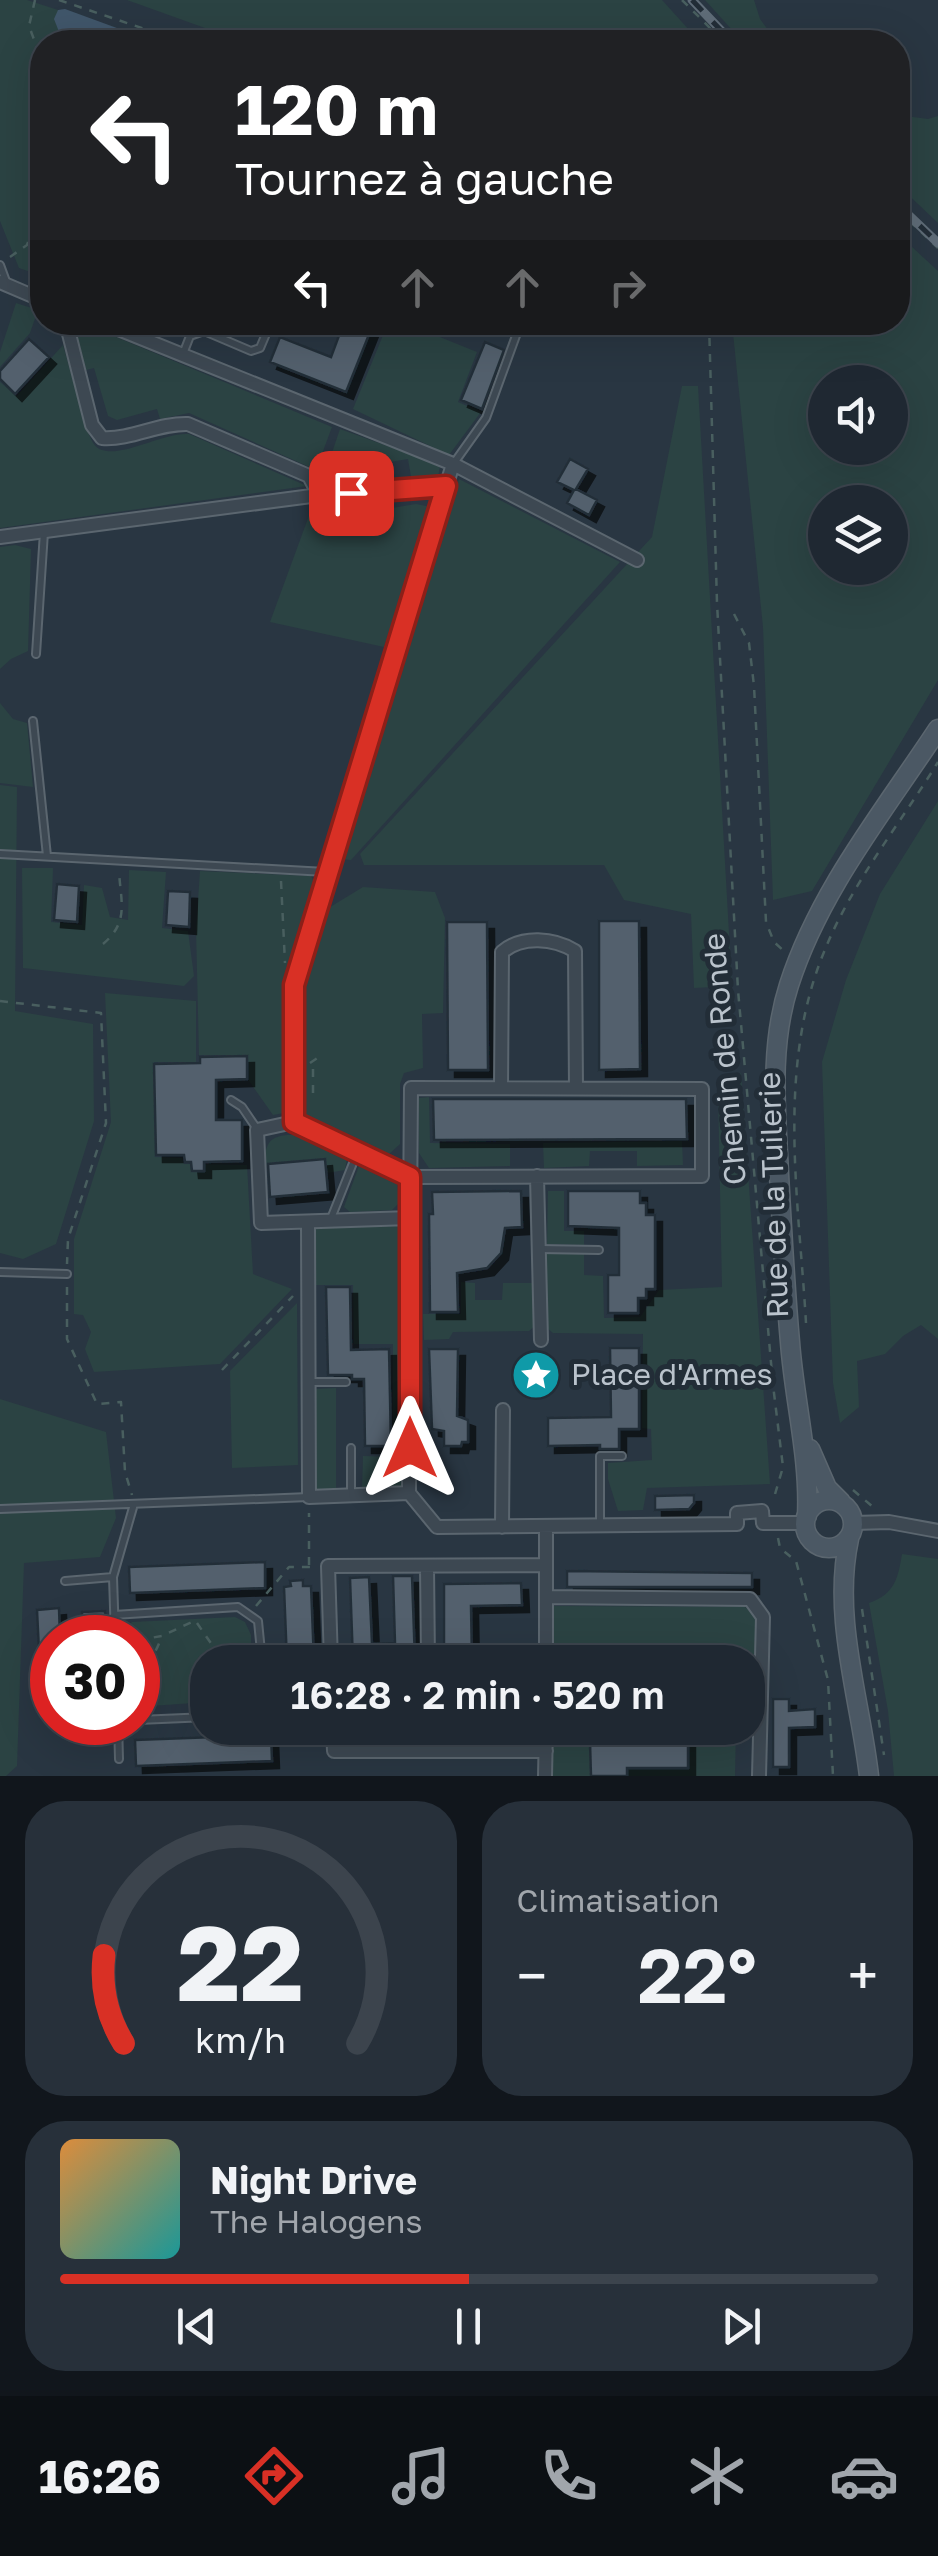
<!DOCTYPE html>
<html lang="fr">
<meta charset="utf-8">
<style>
:root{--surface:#1f2832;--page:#27303a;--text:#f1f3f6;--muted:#a1a6ac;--line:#3c444d;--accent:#d93025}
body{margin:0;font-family:"Golos Text",sans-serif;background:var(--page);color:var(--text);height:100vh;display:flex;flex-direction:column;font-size:38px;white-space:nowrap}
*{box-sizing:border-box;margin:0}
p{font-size:32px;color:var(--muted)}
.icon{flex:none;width:55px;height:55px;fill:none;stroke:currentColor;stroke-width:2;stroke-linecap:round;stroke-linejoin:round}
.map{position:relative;height:1776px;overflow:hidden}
.details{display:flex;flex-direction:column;gap:25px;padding:25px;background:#11161c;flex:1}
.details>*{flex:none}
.hud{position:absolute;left:30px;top:30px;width:880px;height:305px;border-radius:40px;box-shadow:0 10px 40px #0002,0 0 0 2px var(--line);background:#202124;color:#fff;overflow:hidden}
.tools{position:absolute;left:808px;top:365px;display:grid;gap:20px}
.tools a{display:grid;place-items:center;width:100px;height:100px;border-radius:50%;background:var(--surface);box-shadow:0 10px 40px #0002,0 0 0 2px var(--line);font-size:50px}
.speed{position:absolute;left:30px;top:1615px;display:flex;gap:20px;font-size:50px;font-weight:700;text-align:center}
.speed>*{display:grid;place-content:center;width:130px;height:130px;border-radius:50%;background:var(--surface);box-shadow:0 10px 40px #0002,0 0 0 2px var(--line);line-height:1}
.speed .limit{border:15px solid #d22;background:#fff;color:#111}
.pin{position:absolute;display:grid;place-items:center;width:85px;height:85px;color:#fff;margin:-42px;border-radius:20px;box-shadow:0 5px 15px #0006}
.me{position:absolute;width:110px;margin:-55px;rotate:0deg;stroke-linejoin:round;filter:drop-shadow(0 0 8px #0008)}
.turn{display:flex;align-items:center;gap:35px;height:210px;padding:0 40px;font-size:45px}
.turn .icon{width:130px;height:130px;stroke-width:2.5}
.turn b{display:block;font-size:70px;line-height:85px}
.lanes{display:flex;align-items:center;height:95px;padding:0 40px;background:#0003;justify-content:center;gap:50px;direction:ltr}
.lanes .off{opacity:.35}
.big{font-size:75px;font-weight:600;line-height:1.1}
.details .card{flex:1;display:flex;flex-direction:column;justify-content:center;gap:15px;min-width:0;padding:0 35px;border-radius:40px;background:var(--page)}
.details .dial{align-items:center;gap:0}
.dial svg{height:260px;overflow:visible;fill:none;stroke:var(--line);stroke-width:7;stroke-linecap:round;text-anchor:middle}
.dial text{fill:var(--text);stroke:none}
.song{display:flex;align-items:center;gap:30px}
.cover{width:120px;height:120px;border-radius:15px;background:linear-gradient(135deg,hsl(30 70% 55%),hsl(180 70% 35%))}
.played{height:10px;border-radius:5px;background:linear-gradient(90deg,var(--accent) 50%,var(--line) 50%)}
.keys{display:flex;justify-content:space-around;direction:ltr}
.heat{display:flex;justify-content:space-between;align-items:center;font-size:55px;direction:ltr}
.details .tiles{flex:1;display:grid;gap:25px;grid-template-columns:1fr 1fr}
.card:last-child{grid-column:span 2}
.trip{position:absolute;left:190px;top:1645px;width:575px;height:100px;border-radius:40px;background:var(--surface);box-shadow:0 10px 40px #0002,0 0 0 2px var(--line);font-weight:600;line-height:100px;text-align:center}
.tab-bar{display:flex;height:160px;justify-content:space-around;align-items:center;background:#0c1014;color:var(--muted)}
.tab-bar .icon{width:70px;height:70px}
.tab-bar .on{color:var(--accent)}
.tab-bar b{font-size:45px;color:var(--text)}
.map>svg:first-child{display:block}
</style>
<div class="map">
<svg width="938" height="1776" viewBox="0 0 938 1776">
<defs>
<filter id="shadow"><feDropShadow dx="7" dy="7" stdDeviation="0" flood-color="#0009"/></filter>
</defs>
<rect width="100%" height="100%" fill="#293642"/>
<path fill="#2b4343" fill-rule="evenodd" d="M0 0H27L158 42H42V276L19 268 0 221Z
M127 0H662L700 42H244Z
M705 0H754L760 19 777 42H743Z
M898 115 928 119 938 116V223L898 185Z
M898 234 938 271V680L812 891 773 900 763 627 732 323 898 322ZM825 382H890V448H825ZM825 502H890V568H825Z
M16 303 38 310 30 333 0 367V352Z
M388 323H405L477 352 458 402 481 412 449 455 353 409Z
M92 327 332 427 316 470 189 413 160 419 157 409 117 420 108 416 94 368 86 370 77 335 82 329Z
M63 345 88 432C91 439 94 448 102 450 124 457 164 432 189 434L307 486 0 528V382L17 396Z
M682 386H698L732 986 694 988 691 914 624 900 604 865H364L360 854 652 537Z
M340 429 440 465 438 478 412 482 408 459 343 470 344 484 324 476Z
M459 479 620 562 351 860 341 859Z
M347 497 350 515 416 504 431 507 384 647 270 622 314 502Z
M15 545 31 549 28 651 11 659 0 669V547Z
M0 703 13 719 27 723 33 787 0 783Z
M0 785 17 787 15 1011 93 1024 94 1121 56 1244 23 1259 0 1253Z
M938 801V1339L921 1325 903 1336 885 1354 857 1361 859 1407 840 1423 833 1383 822 1062 846 980 880 894Z
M22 868H53L51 922 82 925 84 885 102 888 110 917 128 920 129 870 166 872 162 928 188 931 194 976 184 986 23 968Z
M200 871 311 876 315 883 287 993 289 1099 284 1113 273 1115 249 1081 248 1055H199L196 929Z
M363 887 435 892 445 918 443 1013 422 1014 423 1068 404 1073 400 1084V1144L386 1157 305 1124 301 1114 302 986 322 912Z
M105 993 196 1001V1062H154L155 1157 182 1158 184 1164 247 1165 253 1274 292 1289 220 1364 94 1372 85 1349 91 1332 83 1315 74 1314V1239L111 1122Z
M741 1073 770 1484 647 1488 643 1510 618 1511 608 1479V1463L652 1460 651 1429 642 1428 643 1334 553 1333 547 1328V1254H584V1275L603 1276 604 1318 640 1317 659 1290 722 1287 718 1092Z
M429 1097 430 1143 510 1144V1166L429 1168 419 1153V1098Z
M287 1135H298L343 1154 347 1158 345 1170 327 1173 325 1159 264 1164C266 1146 267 1137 287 1135Z
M682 1141 683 1165 637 1166V1151H590L589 1166 544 1168 543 1143Z
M365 1165 397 1182 399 1203 392 1210 350 1212 344 1207 359 1166Z
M548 1191H564V1231H584V1245L547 1244Z
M403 1226 404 1438 393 1445V1344H354L353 1285H314V1228Z
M461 1282 475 1283V1300H502L503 1283H535L536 1325 529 1331 453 1332 449 1339 424 1340 423 1314H461Z
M297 1303 298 1465 232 1468 230 1371Z
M336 1388V1491H315V1389Z
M0 1399 106 1432 116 1518 100 1557 24 1563 17 1766 6 1776H0Z
M405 1446 404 1489 362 1490 363 1456 390 1457Z
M902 1554 938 1559V1776H894L888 1711 869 1603C895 1594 898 1578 902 1554Z
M554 1606 745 1607 752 1612 756 1620 755 1690 748 1695V1662H553Z
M235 1617 245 1622 251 1635V1662H208L207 1702 151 1706 138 1704V1638L126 1637V1628L132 1622Z
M552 1728H635L634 1742H590L591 1776H552Z
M648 1728H736L735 1776H627V1768L688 1767 687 1742H648Z"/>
<path fill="#40566a" d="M65 9 155 42H63L54 19 58 10Z"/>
<path fill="#52616d" stroke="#242f39" stroke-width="2.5" filter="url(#shadow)" d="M344 322H374L346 392 270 362 280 337 331 357Z
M29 339 49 357 15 394 0 379V371Z
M485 342 504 350 482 409 461 400Z
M570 459 588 469 576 489 597 500 589 515 567 503 574 490 557 482Z
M57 884 79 886 77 922 54 920Z
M168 891 190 892 189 927 166 925Z
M599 921H639L640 1069 599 1070Z
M447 922H487L488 1070H448Z
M247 1056V1079L216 1080V1120H242V1161L204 1162V1171H192L191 1162H185L184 1155H156L154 1064 200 1063V1057Z
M433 1099H686L687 1139 434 1140Z
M325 1159 328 1192 270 1197 268 1164Z
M521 1191 522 1227 505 1228 501 1253 487 1268 457 1273 458 1312H430L429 1214H433L432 1192Z
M568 1191H640V1203H646V1215H655V1289H646V1298H638V1313H608V1275H619V1228L568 1226Z
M326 1287H350L351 1350 389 1349 391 1446H365L364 1379H352V1375H328Z
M610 1348H639V1429H619V1449H600V1445L548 1446V1418L611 1417Z
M429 1349H458L457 1416 468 1420V1442H462L461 1446H444V1431L432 1429Z
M694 1495V1503L689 1509 655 1510V1496Z
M265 1562V1588L130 1593 129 1567Z
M567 1571 752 1573V1587H567Z
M393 1576H412L415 1662H353L350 1578 369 1577 372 1644 395 1643Z
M303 1580V1586H311L314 1662H287L284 1587 291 1586 290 1581Z
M521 1583 522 1605 471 1606 472 1662H444V1584Z
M59 1608 60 1638H52V1671L40 1672 37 1610Z
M105 1611 106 1638H84L82 1612Z
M773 1699H789V1711L815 1709V1727L789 1728V1767H773Z
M438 1728H489V1738L440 1740Z
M271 1735 272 1761 136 1766 135 1740Z
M688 1741V1768H627V1776H591L590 1742Z"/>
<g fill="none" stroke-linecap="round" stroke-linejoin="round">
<g stroke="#5b666f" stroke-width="10">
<path id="lane" d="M0 265 7 284
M183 354 190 336 204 331 251 351 260 348 271 322
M454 463 486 418 521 322
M36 654 44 532
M33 721 47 856
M0 854 326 872
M231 1100 242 1107 257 1129
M330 1221 357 1153
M540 1249 599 1250
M0 1272 67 1274
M310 1382H346
M351 1448V1496
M0 1509 309 1497
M600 1524V1456H622
M65 1581 113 1577
M114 1615 238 1607 258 1621 262 1662
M115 1638 113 1577 134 1504
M478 1649H545
M138 1720 208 1717
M118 1722 119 1759"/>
</g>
<g stroke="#5b666f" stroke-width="16">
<path id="street" d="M0 282 42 300
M69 322 68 330 92 425 102 438C132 440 158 423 188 424L309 476 319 495
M101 322 453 464 637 560
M453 464 294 985V1122L410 1177 702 1176V1089L411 1088 410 1218 409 1493 437 1527 737 1524V1513L762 1511 763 1523H805
M0 537 319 495 446 486
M501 1088 502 952C522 935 554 938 575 951L576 1088
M294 1122 257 1130 261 1223 410 1218
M537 1176 541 1340
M308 1222 309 1497 409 1493
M854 1523 889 1522 938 1531
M502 1527 503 1410
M427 1566 428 1662
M546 1597 750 1599 763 1617 759 1776
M331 1662 328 1566 546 1565
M546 1662V1527
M333 1728 334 1751H546
M428 1728V1751
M545 1776 546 1728"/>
</g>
<g stroke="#5b666f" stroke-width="21">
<path id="secondary" d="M810 1449 827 1488 841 1502
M805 1524a24 24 0 1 1 48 0a24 24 0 1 1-48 0Z
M807 1516C810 1458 794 1399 790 1342 785 1286 782 1230 779 1174 776 1110 769 1047 789 985 819 891 884 811 938 729
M849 1539C832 1617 860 1698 869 1776"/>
</g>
<path stroke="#495f5f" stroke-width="2.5" stroke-dasharray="8 8" stroke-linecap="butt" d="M35 0 29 26 42 61
M59 0 183 42
M682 0 724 42
M898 210 938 248
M10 257 27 245 42 203
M709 322 717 603 738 990 773 1385 783 1467 773 1501
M734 614 749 643 754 686 766 922 774 942 784 951
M281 881 285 963
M103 944C129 922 121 903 119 872
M0 1001 101 1013 106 1123 68 1239 67 1264
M310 1063 319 1057
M313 1093V1063
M67 1287V1339L97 1404 121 1402 125 1472 132 1495
M806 1323C799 1200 776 1069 824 952 851 884 900 824 938 762
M222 1370 293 1296
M853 1490 873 1507
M778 1538 780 1548 796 1561 828 1680 833 1776
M309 1565V1513
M256 1606 289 1567H315
M862 1609 884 1755
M197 1623 219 1655 241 1662
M138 1640 162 1636 196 1620
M138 1695C143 1687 142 1680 146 1670 150 1658 158 1650 161 1637
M197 1705 203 1687 208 1686"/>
<use href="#lane" stroke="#3d4852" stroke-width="6"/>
<use href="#street" stroke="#3d4852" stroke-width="12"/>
<use href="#secondary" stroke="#4b5864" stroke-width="18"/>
<g stroke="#5f6c78" stroke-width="9">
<path id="rail" d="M692 0 732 42
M898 205 938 243"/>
</g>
<use href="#rail" stroke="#222d37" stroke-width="5" stroke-dasharray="15" stroke-linecap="butt"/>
</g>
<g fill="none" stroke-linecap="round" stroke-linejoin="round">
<g stroke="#8d1f18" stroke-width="25">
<path id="route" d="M351 493 446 486 294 985V1122L410 1177V1448"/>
</g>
<use href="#route" stroke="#d93025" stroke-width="18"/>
</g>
<defs>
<g id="sight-disc" transform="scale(2.5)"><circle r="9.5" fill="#0f9aa8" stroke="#222d37"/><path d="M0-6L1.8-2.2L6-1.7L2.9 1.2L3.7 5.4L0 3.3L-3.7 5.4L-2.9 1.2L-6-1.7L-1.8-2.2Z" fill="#fff"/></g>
</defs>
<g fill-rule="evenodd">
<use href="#sight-disc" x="536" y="1375"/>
</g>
<g text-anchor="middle" stroke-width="10" stroke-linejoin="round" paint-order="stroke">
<g font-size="30" fill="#bac3cc" stroke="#222d37">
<text transform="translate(725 1059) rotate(-95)" y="10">Chemin de Ronde</text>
<text transform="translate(774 1195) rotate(-92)" y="10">Rue de la Tuilerie</text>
</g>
<g font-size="30" fill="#bac3cc" stroke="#222d37" text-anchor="start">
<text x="571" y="1385">Place d'Armes</text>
</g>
</g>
</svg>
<div class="tools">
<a><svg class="icon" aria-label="sound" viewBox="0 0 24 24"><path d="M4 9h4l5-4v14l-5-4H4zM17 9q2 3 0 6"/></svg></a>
<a><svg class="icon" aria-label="layers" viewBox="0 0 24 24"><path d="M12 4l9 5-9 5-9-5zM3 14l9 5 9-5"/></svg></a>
</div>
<div class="speed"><div class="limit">30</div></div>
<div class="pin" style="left:351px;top:493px;background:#d93025"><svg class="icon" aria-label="arrive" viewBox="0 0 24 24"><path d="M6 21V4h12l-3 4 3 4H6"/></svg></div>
<svg class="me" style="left:410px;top:1448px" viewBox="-20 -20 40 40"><path d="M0-17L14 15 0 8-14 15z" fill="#d93025" stroke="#fff" stroke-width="4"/></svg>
<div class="trip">16:28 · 2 min · 520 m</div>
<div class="hud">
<div class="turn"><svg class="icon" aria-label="left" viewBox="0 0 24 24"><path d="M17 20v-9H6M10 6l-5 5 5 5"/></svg><div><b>120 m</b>Tournez à gauche</div></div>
<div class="lanes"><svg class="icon" aria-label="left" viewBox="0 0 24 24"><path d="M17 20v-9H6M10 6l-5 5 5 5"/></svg><svg class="icon off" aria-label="ahead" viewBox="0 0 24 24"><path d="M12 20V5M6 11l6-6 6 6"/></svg><svg class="icon off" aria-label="ahead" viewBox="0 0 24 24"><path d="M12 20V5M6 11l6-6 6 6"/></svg><svg class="icon off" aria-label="right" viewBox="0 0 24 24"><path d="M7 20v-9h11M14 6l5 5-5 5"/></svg></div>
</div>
</div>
<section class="details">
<div class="tiles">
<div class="card dial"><svg viewBox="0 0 100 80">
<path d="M14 69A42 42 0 1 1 86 69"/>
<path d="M14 69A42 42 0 0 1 8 42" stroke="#d93025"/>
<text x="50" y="56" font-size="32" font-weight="700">22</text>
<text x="50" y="72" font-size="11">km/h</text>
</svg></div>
<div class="card"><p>Climatisation</p>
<div class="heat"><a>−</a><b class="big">22°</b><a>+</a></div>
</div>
<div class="card">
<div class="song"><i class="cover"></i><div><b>Night Drive</b><p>The Halogens</p></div></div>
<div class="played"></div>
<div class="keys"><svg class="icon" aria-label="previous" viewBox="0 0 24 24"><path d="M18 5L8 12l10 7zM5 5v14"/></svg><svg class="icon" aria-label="pause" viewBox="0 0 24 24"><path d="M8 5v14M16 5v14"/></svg><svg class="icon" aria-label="next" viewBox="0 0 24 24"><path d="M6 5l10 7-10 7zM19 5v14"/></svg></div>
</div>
</div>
</section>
<nav class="tab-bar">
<b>16:26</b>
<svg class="icon on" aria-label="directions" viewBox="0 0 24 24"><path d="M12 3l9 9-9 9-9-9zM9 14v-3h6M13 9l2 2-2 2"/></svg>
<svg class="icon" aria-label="music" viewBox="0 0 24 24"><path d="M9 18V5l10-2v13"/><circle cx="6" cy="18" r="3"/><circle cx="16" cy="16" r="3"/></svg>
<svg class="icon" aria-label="phone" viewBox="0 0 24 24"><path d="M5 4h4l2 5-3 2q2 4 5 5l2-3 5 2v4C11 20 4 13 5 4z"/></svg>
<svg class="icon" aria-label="climate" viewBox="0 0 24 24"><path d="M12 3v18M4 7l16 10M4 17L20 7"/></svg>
<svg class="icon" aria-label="car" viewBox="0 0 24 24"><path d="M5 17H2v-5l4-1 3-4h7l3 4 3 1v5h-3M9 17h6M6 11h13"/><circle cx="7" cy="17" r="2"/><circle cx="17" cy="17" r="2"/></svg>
</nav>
